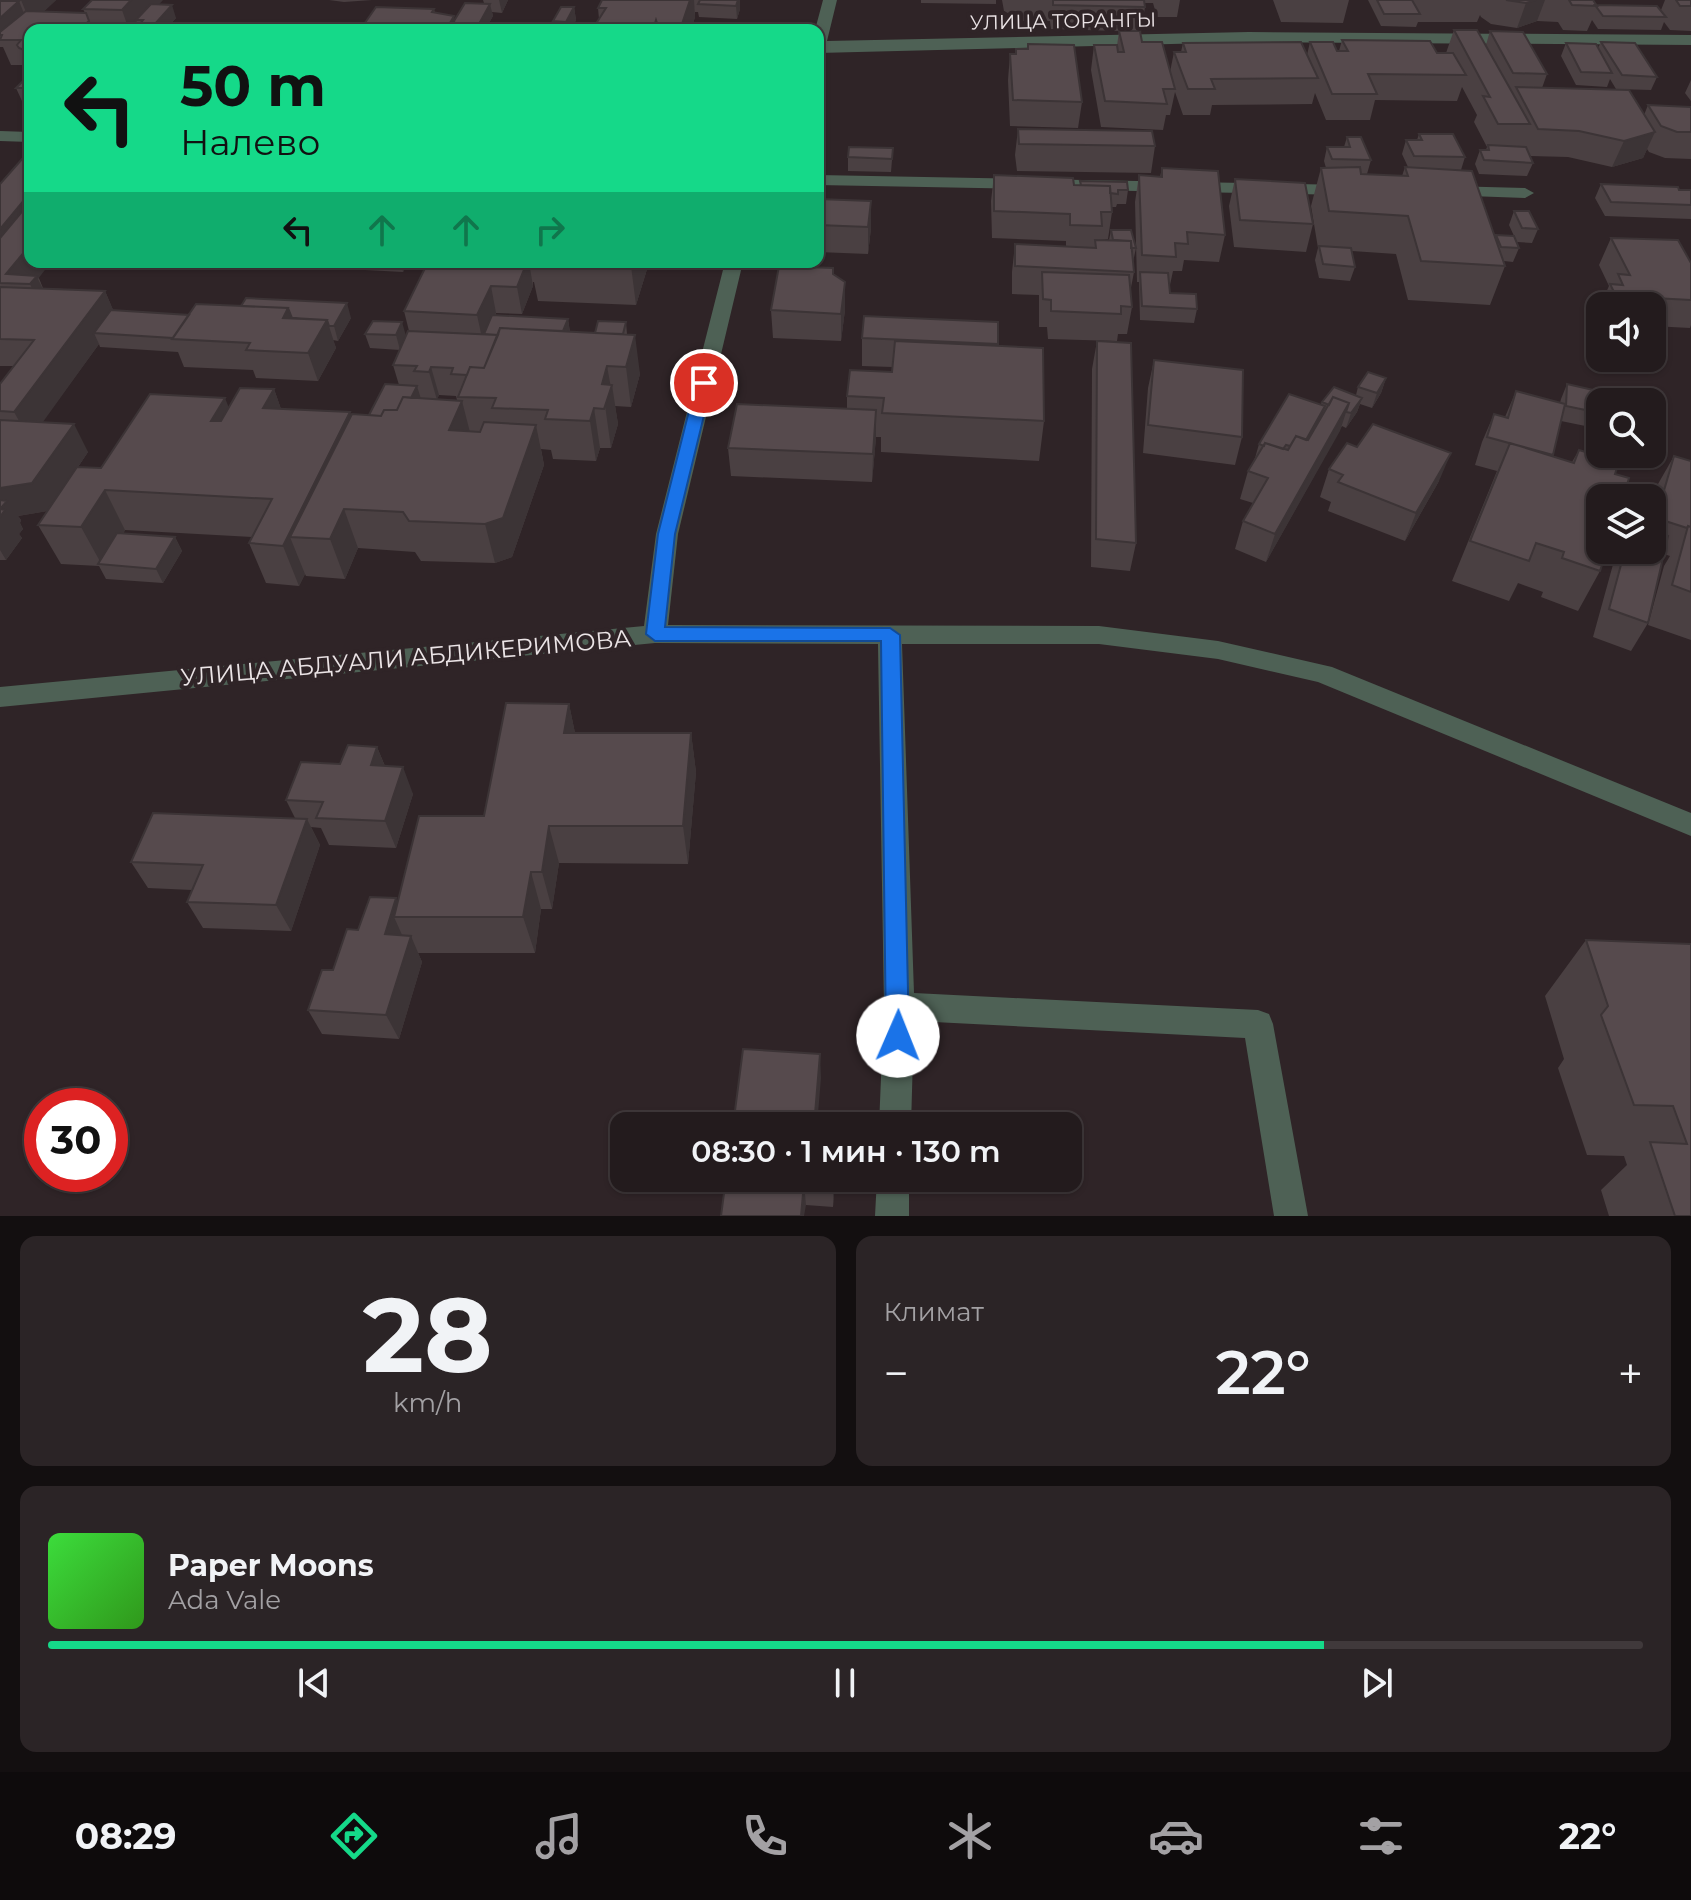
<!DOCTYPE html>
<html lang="ru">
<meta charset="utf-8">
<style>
:root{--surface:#231b1d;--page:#2b2426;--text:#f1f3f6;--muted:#a3a1a4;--line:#40393b;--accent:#15d989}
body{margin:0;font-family:Montserrat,sans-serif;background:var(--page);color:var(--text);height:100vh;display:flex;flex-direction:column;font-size:30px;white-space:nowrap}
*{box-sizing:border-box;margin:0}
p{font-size:26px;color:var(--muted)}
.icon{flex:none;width:44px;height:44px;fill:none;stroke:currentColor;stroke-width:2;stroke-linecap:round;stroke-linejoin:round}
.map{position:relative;height:1216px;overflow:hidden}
.drawer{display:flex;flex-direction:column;gap:20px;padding:20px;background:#130f10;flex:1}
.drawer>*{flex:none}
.hud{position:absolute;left:24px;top:24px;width:800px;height:244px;border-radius:16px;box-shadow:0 2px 6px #0004,0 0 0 2px var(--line);background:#15d989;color:#111;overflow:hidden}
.buttons{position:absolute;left:1586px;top:292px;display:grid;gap:16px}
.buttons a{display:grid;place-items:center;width:80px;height:80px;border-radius:16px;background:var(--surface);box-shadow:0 2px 6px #0004,0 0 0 2px var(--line);font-size:40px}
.speed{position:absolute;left:24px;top:1088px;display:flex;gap:16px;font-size:40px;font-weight:700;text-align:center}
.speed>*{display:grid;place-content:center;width:104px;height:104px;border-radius:50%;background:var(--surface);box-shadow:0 2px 6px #0004,0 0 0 2px var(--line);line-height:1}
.speed .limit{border:12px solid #d22;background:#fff;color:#111}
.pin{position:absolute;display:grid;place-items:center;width:68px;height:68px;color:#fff;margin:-34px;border:4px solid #fff;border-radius:50%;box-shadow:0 2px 8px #0007}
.me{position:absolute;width:88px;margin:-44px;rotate:1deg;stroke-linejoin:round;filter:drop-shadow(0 0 6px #0008)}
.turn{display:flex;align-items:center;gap:28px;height:168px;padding:0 24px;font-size:36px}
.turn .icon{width:104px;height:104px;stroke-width:2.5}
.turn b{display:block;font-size:56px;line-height:68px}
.lanes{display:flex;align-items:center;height:76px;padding:0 24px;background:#0003;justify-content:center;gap:40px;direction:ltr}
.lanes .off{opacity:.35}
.big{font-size:60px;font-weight:600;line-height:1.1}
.drawer .tile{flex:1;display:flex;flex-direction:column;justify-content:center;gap:12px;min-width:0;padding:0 28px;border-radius:16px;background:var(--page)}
.drawer .dial{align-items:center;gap:0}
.dial b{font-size:104px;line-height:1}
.song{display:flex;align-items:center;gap:24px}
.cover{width:96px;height:96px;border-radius:12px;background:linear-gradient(135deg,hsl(120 70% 55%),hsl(110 70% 35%))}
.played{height:8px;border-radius:4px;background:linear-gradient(90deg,var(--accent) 80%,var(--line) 80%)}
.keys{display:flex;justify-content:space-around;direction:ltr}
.heat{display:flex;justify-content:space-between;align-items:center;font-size:44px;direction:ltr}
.drawer .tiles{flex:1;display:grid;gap:20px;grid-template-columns:1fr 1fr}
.tile:last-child{grid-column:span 2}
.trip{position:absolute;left:610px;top:1112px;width:472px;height:80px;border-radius:16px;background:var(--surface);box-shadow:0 2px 6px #0004,0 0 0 2px var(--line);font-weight:600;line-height:80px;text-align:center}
.tabs{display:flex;height:128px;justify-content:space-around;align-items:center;background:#0e0b0c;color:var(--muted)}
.tabs .icon{width:56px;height:56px}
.tabs .selected{color:var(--accent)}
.tabs b{font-size:36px;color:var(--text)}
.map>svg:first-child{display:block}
</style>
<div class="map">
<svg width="1691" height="1216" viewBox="0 0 1691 1216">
<rect width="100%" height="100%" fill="#2f2427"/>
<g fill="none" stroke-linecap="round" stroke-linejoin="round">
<path fill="#4e6155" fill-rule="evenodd" d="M823 0H837L827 41 1249 32 1691 35V45L1249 42 818 53V30H815Z
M0 131 30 132V142L0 141Z
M818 175 1347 185 1356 190 1347 195 818 185Z
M1448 186 1525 188 1534 193 1525 198 1442 195 1439 191 1442 187Z
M725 262H743L678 534 668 625 1099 626 1218 641 1332 667 1691 813V836L1318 682 1218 659 1099 644H902L914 993 1258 1010 1269 1014 1273 1024 1308 1216H1274L1245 1038 914 1021 911 1126H879L884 1006 878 644 655 643 0 707V687L644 626 656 534Z
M877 1178H909V1216H875Z"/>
</g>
<path fill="#4a4042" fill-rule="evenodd" d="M0 0H56L43 12 85 13 83 9 159 4 176 18 165 30H140L139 27 136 30H30V73L26 65H11L3 47H0Z
M329 0H372L344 2Z
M483 0H508L502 13 492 12 493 16 485 30H360L434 9 435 13 454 21 484 3Z
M602 0H740V9L737 19 699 17 698 12H695V17L691 30H592L599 19 598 8Z
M921 0H996V4L921 3Z
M1002 0H1180L1177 17H1157L1153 3H1144L1145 7 1141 32H1140L1142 42 1170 72 1174 52H1181L1183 43 1307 55 1310 42 1339 51 1342 40 1437 53H1446L1454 30 1486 45 1490 31 1547 74 1542 88 1644 115 1648 105 1691 107V159L1665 158 1649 152 1647 149 1643 158 1612 167 1568 157 1530 156 1533 163 1527 176 1479 174 1475 164 1480 150H1486L1487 147 1474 122 1477 115 1462 87 1457 101 1375 100 1370 120H1326L1315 93 1312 104 1212 105 1210 115H1183L1175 92 1170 115H1166L1163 130 1101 127 1091 70 1094 45 1117 46 1119 31 1051 29 1050 21H1023L1004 11Z
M1273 0H1349L1343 23 1281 22Z
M1368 0H1593L1597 5 1661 10 1665 0H1691V31L1670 30 1664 22 1661 30 1598 29 1592 20 1587 31 1563 30 1558 22 1537 21 1517 28 1491 24 1481 17 1480 15 1477 22H1418L1416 27 1381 26Z
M574 7 576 20 571 30H555L553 21Z
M1601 42 1657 77 1651 90 1616 89 1610 79 1607 87 1576 85 1561 56 1566 43 1598 48Z
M1028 44 1082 102 1078 128 1010 126 1008 80 1010 54H1015L1016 49H1027Z
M30 74V114H28L16 88Z
M1691 80V101L1685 93Z
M1018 129 1155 146 1151 173 1017 171 1015 155Z
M1419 134 1465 157 1461 170 1495 237 1496 235 1514 236 1509 225 1514 211 1538 229 1532 243 1517 242 1519 248 1513 262 1504 261 1505 266 1490 305 1408 300 1396 254 1352 251 1355 267 1350 281 1319 278 1315 260 1318 248 1311 206 1321 168H1326L1324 161 1327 147H1344L1347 137 1371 160 1367 174 1402 176 1405 167H1408L1402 154 1406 140H1417Z
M893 148 891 172 848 171V157Z
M1162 168 1225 235 1219 262 1184 260 1182 271H1173L1170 285H1169L1170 293 1197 309 1194 323 1140 320 1139 282H1137L1135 202 1139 175 1160 177Z
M994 175 1074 185H1080V181L1128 190 1126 204H1117L1116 207H1112V212L1108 239 1100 240H1109L1111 230 1136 248 1133 262 1134 272 1130 293 1132 307 1127 334H1118L1117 341 1048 339 1047 327H1039V295L1012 294V272L1015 244 1066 247V241L992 238 991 201Z
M1235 179 1313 224 1306 252 1234 247 1229 206Z
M0 184 43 288 105 291 113 310 189 315 351 318 338 341 333 340 336 348 318 381 256 378 253 370 184 367 178 352 100 347 99 344 42 422 88 452 78 467 101 468 229 408 274 389 281 409 350 412 351 416 369 415 399 385 393 365 409 331 404 311 428 262H663L662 266H648L636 305 538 301 534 282H533V286L522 314 496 313V315L568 319 570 332 595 333 626 322 627 334 640 374 631 407 615 406 618 424 611 448H600L596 461 553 459 551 450 541 449 544 465 512 557 495 563 421 561 415 552 358 548 345 579 306 576 305 574 299 586 266 583 249 543 252 537 125 530 123 534 175 537 182 551 163 583 106 579 99 566 61 564 38 525 47 511 18 516 21 520 20 523 23 529 19 534 22 538 6 560H0V384L14 366H0ZM439 395 456 396 457 400 437 399Z
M1601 184 1691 205V219L1605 216 1595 198Z
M818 199 871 228 868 254 818 252Z
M1611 238 1691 263V325L1690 328 1652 326V306H1600V318L1597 312 1609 286 1599 265Z
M363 262H408L403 272 365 270Z
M834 275 845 282V310L841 341 773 338 771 310Z
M402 322 400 350 370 348 365 334Z
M998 322V346L1044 421 1039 461 881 452V437H876L872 482 731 476 728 448 847 408V396L892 372V367L862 366V338Z
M1097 341 1136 543 1130 571 1091 567 1092 369Z
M1154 360 1242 437 1235 465 1143 453 1148 388Z
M1386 378 1381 393 1372 408 1360 404 1357 412 1346 428 1342 426 1266 562 1235 549 1243 521 1253 503 1240 499 1248 471 1255 458 1259 444 1321 404 1322 402 1356 395 1358 387Z
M1567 384 1600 402V429L1561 421 1552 456 1572 462 1579 450 1615 474 1600 571 1578 611 1541 597 1543 592 1518 583 1509 601 1452 581 1497 471 1475 465 1482 442 1494 414 1505 417 1516 391 1560 403 1561 399Z
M1674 456 1691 461V640L1648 625 1664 566 1670 556 1664 554 1648 623 1631 651 1593 637 1617 550H1652V505L1658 484Z
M1329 469 1439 481 1405 541 1328 511 1331 502 1320 497Z
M569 704 575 733H691L696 772 688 864 559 863 552 909H541L535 953H418L422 962 399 1039 322 1034 308 1010 358 930 398 902 484 816Z
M377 747 385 766 413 794 396 848 329 845 321 828 311 827 320 845 291 931 203 928 187 902 192 890 148 888 131 862 295 818 286 800 340 764Z
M1586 940 1691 944V1216H1609L1601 1190 1627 1165 1624 1156 1587 1155 1558 1068 1564 1059 1545 996Z
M726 1178H835L833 1207 806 1205Z"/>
<path fill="#3c3436" d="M21 0H56L31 24Z
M131 0H163L144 21 136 20 139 27 136 30H129L122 10Z
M499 0H508L502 13Z
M690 0H694L695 17 691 30H682V24Z
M738 0H740V9L737 19 736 6Z
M1536 0H1545L1537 21 1517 28 1526 3Z
M19 1 29 26 0 34V18Z
M490 4 493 16 485 30H480L479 24Z
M172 5 176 18 165 30H156L154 25Z
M574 7 576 20 571 30H567L566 22Z
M86 13 93 30H79Z
M454 16 456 30H446Z
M1655 132 1643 158 1612 167 1624 141Z
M30 193V235L0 272V229Z
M871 201V228L868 254V227Z
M30 245V262H51L38 279 50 303 43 312 30 284 6 274Z
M401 262H408L403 272Z
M527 262H529L533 286 522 314 517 287Z
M633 262H648V266L636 305 631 266Z
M845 282V310L841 341V314Z
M491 286 496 313 486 338H482L477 315Z
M105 291 117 319 94 333 99 344 30 440 14 412Z
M347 303 351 318 338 341 334 326Z
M288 308 298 336 283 318Z
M568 319 570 333 557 350Z
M327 320 336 348 318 381 308 353Z
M402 322 406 336 400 350 396 335Z
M635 335 640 374 631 407 626 367Z
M607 366 611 388 612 385 618 424 611 448 602 384Z
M431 367 439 395 437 400 429 372Z
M1386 378 1381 393 1372 408 1377 393Z
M417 386 421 399 411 398Z
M274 389 288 429 263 408Z
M225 398 241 438 211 421Z
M1362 398 1357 412 1346 428 1351 413Z
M462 401 472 440 449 430Z
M1349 403 1340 431 1266 562 1275 534Z
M1325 406 1321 420 1296 464 1301 449Z
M594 408 600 448 596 461 590 421Z
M876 410V438L872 482 873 454Z
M350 412 363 452 290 537 305 574 299 586 283 546Z
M74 424 88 452 48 511 18 516 21 520 20 523 23 529 19 534 22 538 6 560 0 550V488Z
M536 425 544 465 512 557 495 563 485 524Z
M1451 453 1439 481 1405 541 1416 513Z
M105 490 125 530 104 565H102L81 527Z
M344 509 358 548 345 579 330 539Z
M175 537 182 551 163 583 156 569Z
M569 704 577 743 564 733Z
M691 733 696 772 688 864 683 826Z
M377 747 388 774 371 765Z
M403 767 413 794 396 848 385 821Z
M307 819 320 845 291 931 276 905Z
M549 826 559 863 552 909 542 872Z
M531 872 541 909 535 953 523 917Z
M396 898 404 917H394L403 937 385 934Z
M411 936 422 962 399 1039 386 1015Z
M820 1054 821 1078 817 1126H814Z
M833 1178H835L833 1207Z
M804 1183 806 1205 804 1216H801Z"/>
<path fill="#564a4d" stroke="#3c3436" stroke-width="2" d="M92 0H131L122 10 83 9Z
M602 0H690L682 24 657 23 656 20 653 30H592L606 8H598Z
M700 0H738L736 6 698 4Z
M1053 0H1144L1145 7 1053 5Z
M1377 0H1412L1420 14H1384Z
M1506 0H1536L1526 3Z
M1569 0H1593L1597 6 1572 5Z
M1676 0H1691V6H1680Z
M0 1H19L0 18Z
M465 3 490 4 479 24 455 26 454 21Z
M151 4 172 5 154 25 140 24 143 20H136Z
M1595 5 1657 6 1666 17 1603 16Z
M376 7 434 9 432 12 454 16 446 30H360Z
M561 7H574L566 22 553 21Z
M26 11 86 13 89 21 79 30H30L29 52 19 48 17 45 21 40H0L2 35H0V32Z
M327 23 353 24 349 30H322Z
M1454 30H1477L1530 124H1498L1483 96 1490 97Z
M1119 31H1140L1142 42H1162L1175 89H1163L1167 104 1105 101 1094 45H1117L1118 52H1124Z
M1490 31 1523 32 1547 74 1513 73Z
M1342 40 1430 41 1437 53H1453L1466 75 1368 74 1377 94H1332L1310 42H1333L1337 51H1348Z
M1301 42 1318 78 1211 79 1215 89H1188L1174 52H1186L1183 43Z
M1601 42 1635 43 1657 77 1622 75Z
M1566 43 1596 44 1612 73 1581 72Z
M1028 44 1074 45 1082 102 1013 100 1010 54H1016V49H1028Z
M30 74V88H16Z
M1516 87 1629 90 1655 132 1624 141 1579 131 1538 129Z
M1648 105 1691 107V132H1677L1661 126Z
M1018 129 1152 131 1155 146 1019 144Z
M1419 134H1453L1465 157 1414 156 1406 140H1422Z
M1347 137H1361L1371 160 1332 159 1327 147H1350Z
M1488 145 1526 147 1533 163 1484 160 1480 150H1489Z
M849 147 893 148 892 159 848 157Z
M30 150V193L0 229V184Z
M1360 167 1361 174 1408 176 1405 167 1472 171 1505 266 1421 261 1408 216 1329 211 1321 168Z
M1162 168 1218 171 1225 235 1187 232 1188 244 1175 243 1176 257 1142 255 1139 175 1162 177Z
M994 175 1073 178 1074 185 1110 186 1112 212H1101L1102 226 1070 225V214L994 211Z
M1235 179 1305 183 1313 224 1240 220Z
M1080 181 1127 182 1128 190H1118V194L1110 193V186L1081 185Z
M1601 184 1678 187 1679 190H1691V205L1611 202Z
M818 199 871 201 868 227 818 225Z
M30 202V245L6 274 37 276 30 284 0 283V238Z
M1514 211H1529L1538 229 1522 228Z
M1111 230H1131L1136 248H1131V241L1113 240Z
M1496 235 1514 236 1519 248 1501 247Z
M1611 238 1678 240 1691 263V300L1616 296 1610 284 1623 285 1618 274 1630 275Z
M1095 240 1131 241 1134 272 1015 266V244L1096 248Z
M1319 246 1351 248 1355 267 1323 264Z
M428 262H527L517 287 491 286 477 315 404 311Z
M536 262H633L631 266Z
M779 266 833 268V274L845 282 841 314 771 310Z
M1042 272 1129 275 1132 307 1121 306V314L1051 311V300L1043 299Z
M1140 272 1168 273 1170 293 1196 294 1197 309 1142 306Z
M0 287 105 291 14 412 0 411V384L34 340 0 339Z
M246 298 347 303 334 326H329L327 320 292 318 288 308 241 306Z
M196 304 288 308 283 318 327 320 308 353 246 350 250 343 172 339Z
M111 310 189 315 173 338 94 333Z
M492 315 568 319 563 331 500 328 498 335 484 334Z
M864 316 998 322V344L862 338Z
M373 321 402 322 396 335 365 334Z
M598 321 626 322 623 334 595 333Z
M500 328 635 335 626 367 607 366 602 384 612 385 604 409 594 408 590 421 545 419 548 410 492 408 496 398 458 397 470 367 484 368Z
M408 331 498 335 484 368 470 367 467 375 451 374 453 368 431 367 429 372 414 371 417 366 393 365Z
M895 341 1043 348 1044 421 882 413 884 398 847 396 850 370 892 372Z
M1097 341 1131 343 1136 543 1096 539Z
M1154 360 1243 370 1242 437 1148 425Z
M1368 372 1386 378 1377 393 1358 387Z
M385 384 417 386 411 398 403 397 397 410H384L381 416 369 415Z
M1567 384 1611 394 1610 402H1600V413L1566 406Z
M1334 387 1362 398 1351 413 1346 412 1349 403 1333 397 1329 405 1322 402Z
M240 388 274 389 263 408 350 412 283 546 249 543 272 499 105 490 81 527 38 525 77 467 101 468 150 394 225 398 211 421H221Z
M1516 391 1565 404 1553 455 1487 437 1494 414 1508 418Z
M1289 394 1325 406 1306 440 1296 436 1290 446 1286 445 1283 449 1265 443 1264 446 1259 444Z
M403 397 462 401 449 430 480 432 484 422 536 425 503 518 485 524 409 521 403 512 344 509 330 539 290 537 352 414 381 416 384 410H397Z
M1333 397 1349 403 1275 534 1243 521 1268 478 1248 471 1265 443 1288 450 1296 436 1308 440Z
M737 404 876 410 873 454 728 448Z
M0 420 74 424 32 483 0 488Z
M1373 424 1451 453 1416 513 1338 482 1343 475 1329 469 1347 443 1357 447Z
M1510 443 1574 463 1579 450 1619 462 1615 474 1629 478 1623 498H1600V550H1607L1600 571 1562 558 1564 552 1536 543 1529 561 1470 541Z
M1674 456 1691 461V527L1688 526 1687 528 1656 518Z
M0 500 7 501 0 509Z
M0 509 5 510 0 517Z
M1688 526 1691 527V592L1672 585Z
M1652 531 1668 536 1648 623 1609 609 1625 550H1652Z
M117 533 175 537 156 569 98 564Z
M506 703 569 704 564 733H691L683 826H549L542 872H531L523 917H394L419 816H484Z
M348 745 377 747 371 765 403 767 385 821 316 818 323 802 286 800 301 762 340 764Z
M153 813 307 819 276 905 187 902 203 865 131 862Z
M370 897 396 898 385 934 411 936 386 1015 308 1010 322 970H333L347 929 358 930Z
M1586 940 1691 944V1216H1675L1650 1142 1687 1144 1673 1106 1634 1105 1601 1015 1608 1006Z
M743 1049 820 1054 814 1126H733Z
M726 1178H833V1185L804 1183 801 1216H721Z"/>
<path fill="#1a73e8" stroke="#114b97" stroke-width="2" d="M704 378 712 383 675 534 665 627 890 628 900 635 909 1036 906 1044 898 1047 889 1044 886 1036 881 641H655L646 634 658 534 696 383Z"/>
<g text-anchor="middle" stroke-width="8" stroke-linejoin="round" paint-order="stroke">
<g font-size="20" fill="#ebe4e6" stroke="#2f2427">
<text transform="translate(1063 21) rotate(-1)" y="7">УЛИЦА ТОРАНГЫ</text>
</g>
<g font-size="24" fill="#ebe4e6" stroke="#2f2427">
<text transform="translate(406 658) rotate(-5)" y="8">УЛИЦА АБДУАЛИ АБДИКЕРИМОВА</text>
</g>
</g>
</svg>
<div class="buttons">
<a><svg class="icon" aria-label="sound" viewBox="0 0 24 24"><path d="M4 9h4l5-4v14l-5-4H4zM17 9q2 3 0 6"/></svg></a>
<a><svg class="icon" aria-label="search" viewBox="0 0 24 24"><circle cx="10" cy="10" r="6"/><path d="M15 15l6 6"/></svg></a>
<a><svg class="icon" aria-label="layers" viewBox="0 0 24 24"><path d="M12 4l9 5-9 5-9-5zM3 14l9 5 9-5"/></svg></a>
</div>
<div class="speed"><div class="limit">30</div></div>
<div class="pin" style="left:704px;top:383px;background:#d93025"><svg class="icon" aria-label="arrive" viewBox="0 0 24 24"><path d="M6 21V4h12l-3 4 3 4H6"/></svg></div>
<svg class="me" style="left:898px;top:1036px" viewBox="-20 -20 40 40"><circle r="19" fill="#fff"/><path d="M0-13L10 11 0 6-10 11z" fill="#1a73e8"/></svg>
<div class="trip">08:30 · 1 мин · 130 m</div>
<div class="hud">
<div class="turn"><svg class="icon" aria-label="left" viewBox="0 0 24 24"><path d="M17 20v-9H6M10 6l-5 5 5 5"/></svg><div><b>50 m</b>Налево</div></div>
<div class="lanes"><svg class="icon" aria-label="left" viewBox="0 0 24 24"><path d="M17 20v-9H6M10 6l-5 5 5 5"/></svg><svg class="icon off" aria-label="ahead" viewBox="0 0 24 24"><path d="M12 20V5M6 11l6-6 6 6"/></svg><svg class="icon off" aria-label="ahead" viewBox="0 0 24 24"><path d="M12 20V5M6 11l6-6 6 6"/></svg><svg class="icon off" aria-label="right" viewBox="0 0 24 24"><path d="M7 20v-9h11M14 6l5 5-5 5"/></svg></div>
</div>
</div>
<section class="drawer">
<div class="tiles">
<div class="tile dial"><b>28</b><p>km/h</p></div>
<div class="tile"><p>Климат</p>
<div class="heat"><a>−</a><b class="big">22°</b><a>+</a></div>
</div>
<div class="tile">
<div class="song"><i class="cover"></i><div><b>Paper Moons</b><p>Ada Vale</p></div></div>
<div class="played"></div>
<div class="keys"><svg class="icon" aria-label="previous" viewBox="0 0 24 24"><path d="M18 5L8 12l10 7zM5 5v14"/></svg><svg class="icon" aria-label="pause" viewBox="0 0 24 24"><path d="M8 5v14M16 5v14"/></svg><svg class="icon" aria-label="next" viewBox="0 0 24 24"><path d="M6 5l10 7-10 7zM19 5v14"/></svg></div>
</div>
</div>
</section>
<nav class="tabs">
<b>08:29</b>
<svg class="icon selected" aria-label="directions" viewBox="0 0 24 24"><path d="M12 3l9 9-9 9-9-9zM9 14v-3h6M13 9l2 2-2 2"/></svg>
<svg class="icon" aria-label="music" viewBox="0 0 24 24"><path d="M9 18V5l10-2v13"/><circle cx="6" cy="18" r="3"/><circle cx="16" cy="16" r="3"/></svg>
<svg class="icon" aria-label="phone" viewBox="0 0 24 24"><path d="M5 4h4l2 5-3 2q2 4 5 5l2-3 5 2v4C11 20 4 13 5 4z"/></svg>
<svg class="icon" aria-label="climate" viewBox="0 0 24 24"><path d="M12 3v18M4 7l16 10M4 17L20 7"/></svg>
<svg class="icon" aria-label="car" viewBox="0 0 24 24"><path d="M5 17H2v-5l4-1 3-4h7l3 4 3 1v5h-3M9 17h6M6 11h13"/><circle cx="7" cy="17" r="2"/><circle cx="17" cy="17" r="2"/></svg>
<svg class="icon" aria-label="filters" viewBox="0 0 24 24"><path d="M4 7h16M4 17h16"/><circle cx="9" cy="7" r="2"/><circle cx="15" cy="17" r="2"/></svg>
<b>22°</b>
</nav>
